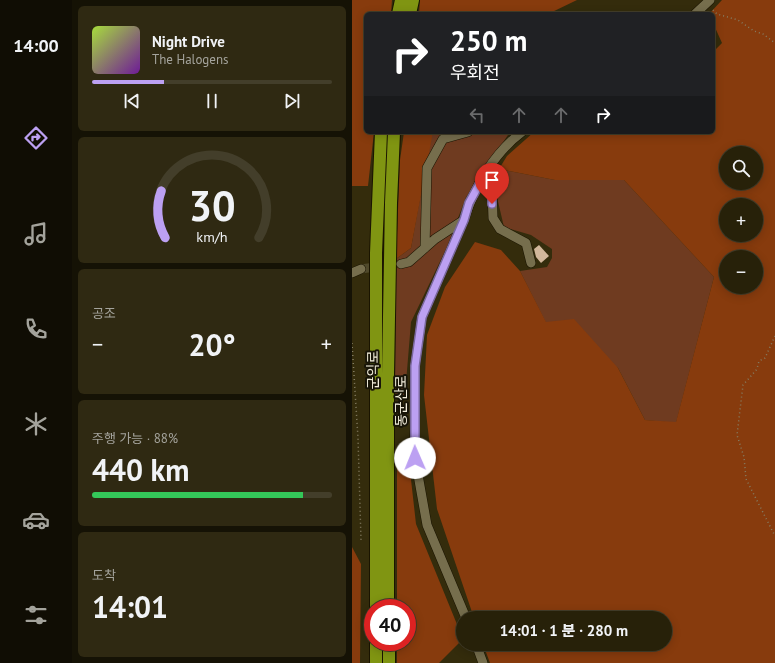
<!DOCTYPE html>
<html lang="ko">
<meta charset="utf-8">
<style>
:root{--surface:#272109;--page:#2f2912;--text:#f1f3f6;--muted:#a4a39c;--line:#433e2a;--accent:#bca0f2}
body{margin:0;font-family:"PT Sans","Noto Sans KR",sans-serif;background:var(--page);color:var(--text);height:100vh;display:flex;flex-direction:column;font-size:15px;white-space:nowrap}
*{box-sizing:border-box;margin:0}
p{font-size:13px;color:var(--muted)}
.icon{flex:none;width:22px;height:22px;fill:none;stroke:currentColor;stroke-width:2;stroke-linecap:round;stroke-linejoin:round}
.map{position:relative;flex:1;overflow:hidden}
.details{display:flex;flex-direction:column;gap:6px;padding:6px;background:#151205;width:280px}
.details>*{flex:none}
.top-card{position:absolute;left:12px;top:12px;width:351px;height:122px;border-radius:6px;box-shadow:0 2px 10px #0003,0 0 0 1px var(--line);background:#202124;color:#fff;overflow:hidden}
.buttons{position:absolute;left:367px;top:146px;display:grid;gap:8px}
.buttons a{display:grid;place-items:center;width:44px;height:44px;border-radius:50%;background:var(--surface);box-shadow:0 2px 10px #0003,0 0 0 1px var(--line);font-size:20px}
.speed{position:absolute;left:12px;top:599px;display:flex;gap:8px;font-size:20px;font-weight:700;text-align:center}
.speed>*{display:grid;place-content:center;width:52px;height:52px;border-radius:50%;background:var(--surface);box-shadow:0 2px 10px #0003,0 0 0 1px var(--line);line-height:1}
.speed .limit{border:6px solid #d22;background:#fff;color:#111}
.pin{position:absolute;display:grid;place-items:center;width:34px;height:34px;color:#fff;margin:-41px -17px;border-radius:50% 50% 50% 0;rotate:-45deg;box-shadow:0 0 4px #0007}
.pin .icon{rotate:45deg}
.me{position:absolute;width:44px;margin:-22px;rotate:359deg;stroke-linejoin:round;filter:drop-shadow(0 0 3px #0008)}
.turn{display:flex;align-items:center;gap:14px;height:84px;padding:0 20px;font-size:18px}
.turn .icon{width:52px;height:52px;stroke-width:2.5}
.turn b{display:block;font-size:28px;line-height:34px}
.lanes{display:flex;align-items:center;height:38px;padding:0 20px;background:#0003;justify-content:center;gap:20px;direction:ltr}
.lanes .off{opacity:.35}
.big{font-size:30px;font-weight:800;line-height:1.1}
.details .widget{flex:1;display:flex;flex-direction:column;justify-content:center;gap:6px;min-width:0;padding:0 14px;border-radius:6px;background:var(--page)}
.details .dial{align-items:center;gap:0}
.dial svg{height:104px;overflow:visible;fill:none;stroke:var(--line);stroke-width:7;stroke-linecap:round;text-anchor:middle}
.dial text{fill:var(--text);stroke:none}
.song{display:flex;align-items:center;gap:12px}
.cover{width:48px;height:48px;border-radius:6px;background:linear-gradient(135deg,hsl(80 70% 55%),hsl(280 70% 35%))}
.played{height:4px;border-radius:2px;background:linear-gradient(90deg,var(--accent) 30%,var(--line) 30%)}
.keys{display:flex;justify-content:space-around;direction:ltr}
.heat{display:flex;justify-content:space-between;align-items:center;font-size:22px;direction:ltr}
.charge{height:6px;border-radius:3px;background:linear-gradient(90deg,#34c759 88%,var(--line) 0)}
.trip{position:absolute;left:104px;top:611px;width:216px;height:40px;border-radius:20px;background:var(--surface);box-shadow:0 2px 10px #0003,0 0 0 1px var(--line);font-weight:800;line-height:40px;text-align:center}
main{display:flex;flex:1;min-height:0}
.dock{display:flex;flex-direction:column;width:72px;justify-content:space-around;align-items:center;background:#100d04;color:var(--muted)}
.dock .icon{width:28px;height:28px}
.dock .current{color:var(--accent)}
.dock b{font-size:18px;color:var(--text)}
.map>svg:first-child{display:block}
</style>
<main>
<nav class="dock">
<b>14:00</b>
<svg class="icon current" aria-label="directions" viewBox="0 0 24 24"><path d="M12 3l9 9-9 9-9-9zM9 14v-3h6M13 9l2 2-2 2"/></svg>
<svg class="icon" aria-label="music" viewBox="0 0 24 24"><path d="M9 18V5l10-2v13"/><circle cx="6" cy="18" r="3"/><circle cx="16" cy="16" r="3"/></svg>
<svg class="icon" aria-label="phone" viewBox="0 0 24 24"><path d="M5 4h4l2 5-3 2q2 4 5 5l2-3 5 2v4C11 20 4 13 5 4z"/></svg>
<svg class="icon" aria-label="climate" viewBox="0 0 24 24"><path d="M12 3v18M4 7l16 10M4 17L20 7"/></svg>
<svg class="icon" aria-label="car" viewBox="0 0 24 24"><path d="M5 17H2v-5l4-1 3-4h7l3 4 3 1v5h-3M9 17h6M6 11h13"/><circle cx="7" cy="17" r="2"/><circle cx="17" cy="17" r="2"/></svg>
<svg class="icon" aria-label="filters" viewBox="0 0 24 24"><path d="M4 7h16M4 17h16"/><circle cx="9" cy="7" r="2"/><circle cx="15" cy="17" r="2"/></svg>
</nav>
<section class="details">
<div class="widget">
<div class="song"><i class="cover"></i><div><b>Night Drive</b><p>The Halogens</p></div></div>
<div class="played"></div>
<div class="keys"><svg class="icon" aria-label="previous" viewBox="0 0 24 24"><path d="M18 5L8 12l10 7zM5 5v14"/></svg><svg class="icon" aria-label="pause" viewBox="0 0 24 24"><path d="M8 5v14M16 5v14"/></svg><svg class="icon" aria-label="next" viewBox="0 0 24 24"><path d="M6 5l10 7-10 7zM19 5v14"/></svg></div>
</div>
<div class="widget dial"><svg viewBox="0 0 100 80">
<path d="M14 69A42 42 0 1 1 86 69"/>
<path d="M14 69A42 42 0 0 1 11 33" stroke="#bca0f2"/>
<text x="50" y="56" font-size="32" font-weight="700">30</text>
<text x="50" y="72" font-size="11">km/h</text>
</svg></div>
<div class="widget"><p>공조</p>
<div class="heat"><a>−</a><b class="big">20°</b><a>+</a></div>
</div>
<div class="widget"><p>주행 가능 · 88%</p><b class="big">440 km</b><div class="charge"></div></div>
<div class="widget"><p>도착</p><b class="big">14:01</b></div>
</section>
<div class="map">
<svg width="423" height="663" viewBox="0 0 423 663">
<rect width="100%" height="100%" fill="#342c0c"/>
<path fill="#6f3b20" d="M80 132H158L114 197 95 247 59 322 53 395 43 396 44 259 59 248Z
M147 169 203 180H272L362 277 324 423 293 420 266 368 194 323 168 271 195 267 200 258V249L179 235 152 227 144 193Z"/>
<path fill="#873b0d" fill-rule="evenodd" d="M0 0H40L39 14H14V132H22L16 186H0Z
M68 0H225L196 14H67Z
M370 0H423V663H138L131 644H313V618H122L85 509 72 395 75 335 93 287 123 242 149 250 168 271 194 322 222 319 266 368 293 420 324 422 362 277 272 180H203L147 169 155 156 182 132H361V52L370 43 361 23V14H357ZM374 153H404V183H374ZM374 205H404V235H374ZM374 257H404V287H374Z
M52 132H80V137L59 248 44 259 48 160Z
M55 444 64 524 111 639 87 663H45V642H55V608H45V453Z
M0 547 9 564 8 663H0Z"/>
<path fill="#d1b79b" d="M187 245 197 256 189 263 184 257 182 249Z"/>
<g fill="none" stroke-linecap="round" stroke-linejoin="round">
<path stroke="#50492b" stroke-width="9" stroke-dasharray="9 4.5" stroke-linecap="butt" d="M9 269 44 264"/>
<g stroke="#1a1400" stroke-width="10">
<path id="minor" d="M343 14 358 0
M133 174 140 190 141 218 148 229 174 243 179 263
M73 248 75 168 91 139 116 132
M49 264 57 262 83 239 112 220
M0 273 9 269
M114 618 75 525 63 458 62 413 63 366 70 317 112 220C122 187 142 153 170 132
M124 644 131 663"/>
</g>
<g stroke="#1a1400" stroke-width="14">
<path id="highway" d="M46 14 49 0
M58 14 61 0
M24 608V253L29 132
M36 608V374L39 203 42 132
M37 642V663
M24 663V642"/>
</g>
<path stroke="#857e64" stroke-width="1.5" stroke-dasharray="1 3" stroke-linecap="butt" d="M361 10 365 14 386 20 402 31 411 34 423 43
M423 336 413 358 407 361 405 369 391 385 385 435 392 457 394 479 423 536
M0 343 6 438 9 540"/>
<use href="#minor" stroke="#766e4d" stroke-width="9"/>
<use href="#highway" stroke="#809512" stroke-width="12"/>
</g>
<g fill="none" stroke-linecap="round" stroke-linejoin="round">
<g stroke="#7a689d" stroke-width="10">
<path id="route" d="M63 458V366L70 317 112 220 117 203 133 174 140 190V204"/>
</g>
<use href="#route" stroke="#bca0f2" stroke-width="7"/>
</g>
<g text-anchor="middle" stroke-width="4" stroke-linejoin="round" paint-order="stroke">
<g font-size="14" fill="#f1ecda" stroke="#181508">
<text transform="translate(21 370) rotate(-90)" y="5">군익로</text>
<text transform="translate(49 401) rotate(-90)" y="5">동군산로</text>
</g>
</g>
</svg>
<div class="buttons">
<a><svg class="icon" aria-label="search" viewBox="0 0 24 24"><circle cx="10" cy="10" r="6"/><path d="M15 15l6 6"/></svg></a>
<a>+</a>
<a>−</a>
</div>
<div class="speed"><div class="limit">40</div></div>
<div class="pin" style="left:140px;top:204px;background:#d93025"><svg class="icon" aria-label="arrive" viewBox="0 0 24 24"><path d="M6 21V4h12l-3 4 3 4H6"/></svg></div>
<svg class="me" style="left:63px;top:458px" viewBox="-20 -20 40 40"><circle r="19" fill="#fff"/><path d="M0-13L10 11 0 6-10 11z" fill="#bca0f2"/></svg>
<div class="trip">14:01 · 1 분 · 280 m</div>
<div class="top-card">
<div class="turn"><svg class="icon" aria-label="right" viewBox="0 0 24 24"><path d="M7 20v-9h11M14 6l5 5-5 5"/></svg><div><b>250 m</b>우회전</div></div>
<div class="lanes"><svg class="icon off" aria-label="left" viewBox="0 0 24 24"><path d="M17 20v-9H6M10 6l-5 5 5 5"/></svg><svg class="icon off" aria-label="ahead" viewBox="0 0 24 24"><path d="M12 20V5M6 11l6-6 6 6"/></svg><svg class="icon off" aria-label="ahead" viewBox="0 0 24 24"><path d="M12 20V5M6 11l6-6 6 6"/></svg><svg class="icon" aria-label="right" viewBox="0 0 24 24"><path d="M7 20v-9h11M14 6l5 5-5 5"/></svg></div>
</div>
</div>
</main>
